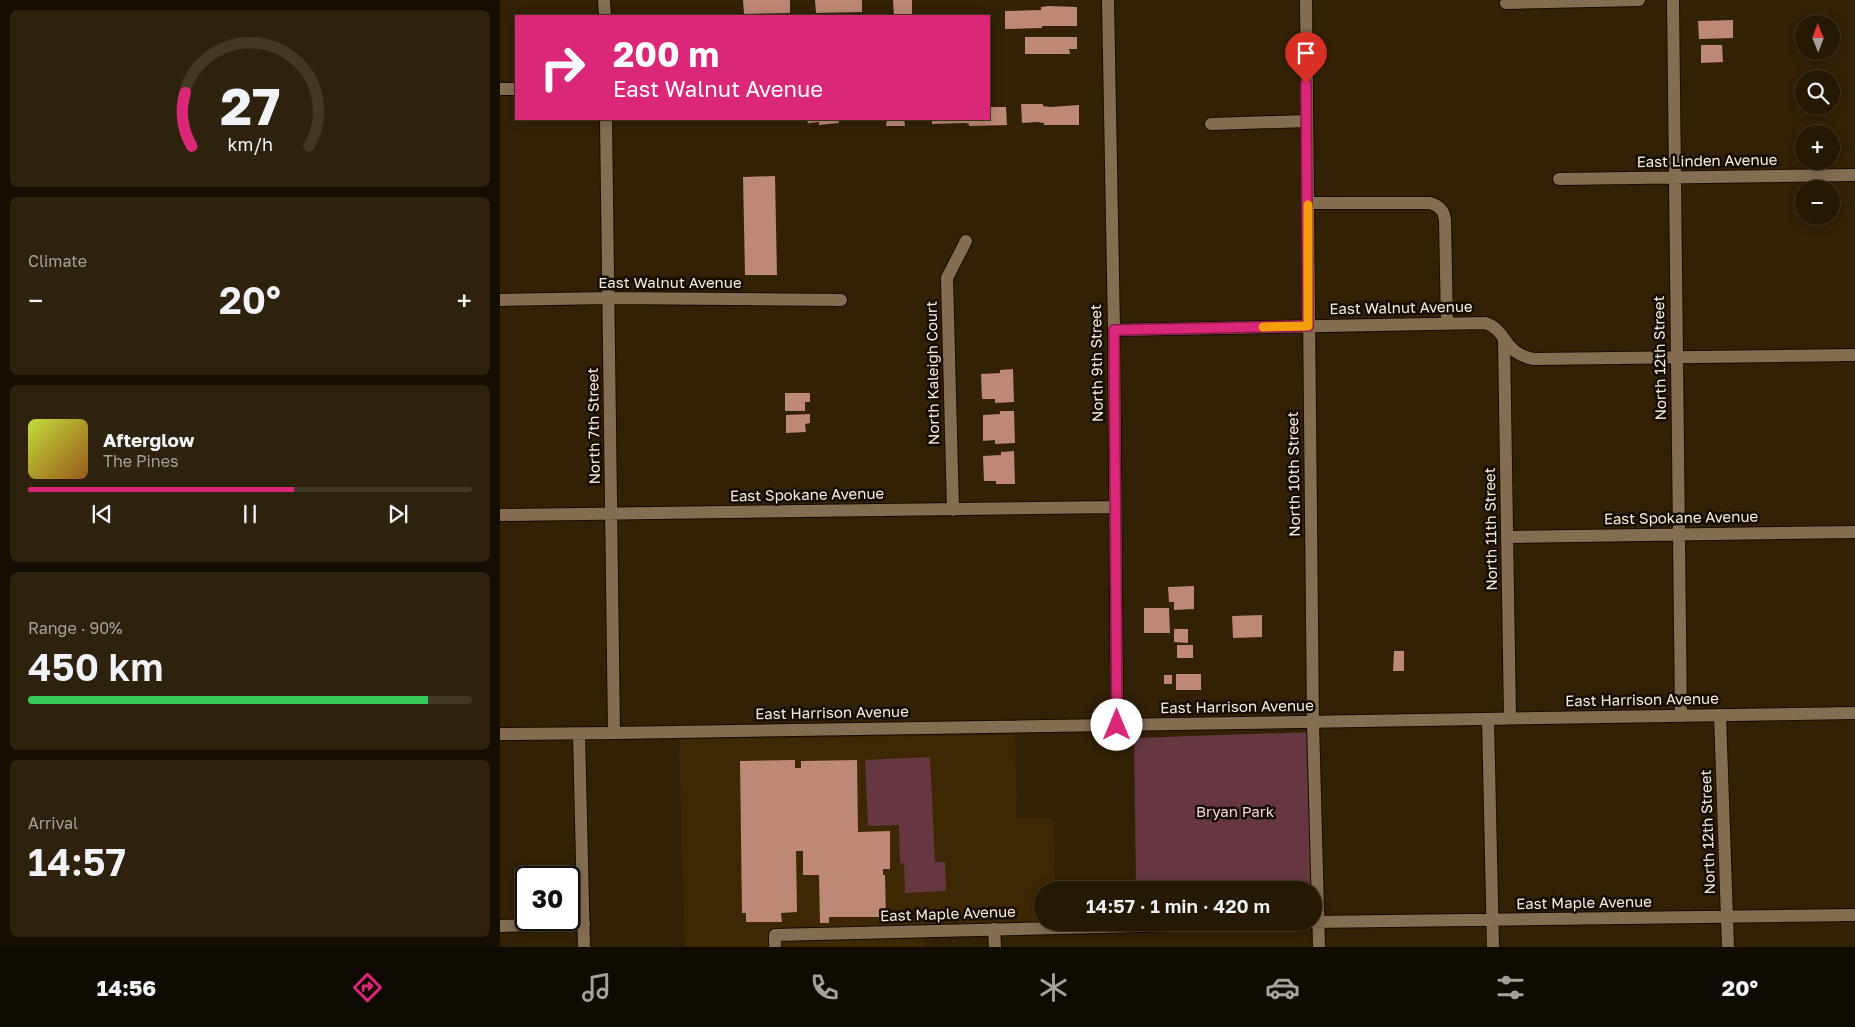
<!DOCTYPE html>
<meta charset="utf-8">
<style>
:root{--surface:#261904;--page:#2e220e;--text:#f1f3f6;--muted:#a4a09a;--line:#423826;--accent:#db2777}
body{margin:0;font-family:"Golos Text",sans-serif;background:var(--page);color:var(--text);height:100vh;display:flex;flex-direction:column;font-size:19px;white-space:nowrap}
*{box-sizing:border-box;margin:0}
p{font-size:16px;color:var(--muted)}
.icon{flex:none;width:28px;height:28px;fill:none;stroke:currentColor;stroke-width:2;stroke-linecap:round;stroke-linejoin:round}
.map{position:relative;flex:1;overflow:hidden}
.sheet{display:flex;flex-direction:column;gap:10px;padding:10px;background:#150e02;width:500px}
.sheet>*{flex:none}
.banner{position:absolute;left:15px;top:15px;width:475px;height:105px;border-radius:0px;box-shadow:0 2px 12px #0003,0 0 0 1px var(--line);background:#db2777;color:#fff;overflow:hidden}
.needle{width:32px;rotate:359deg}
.controls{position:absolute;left:1295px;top:15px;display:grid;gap:10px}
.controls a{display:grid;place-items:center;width:45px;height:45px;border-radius:50%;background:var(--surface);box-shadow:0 2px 12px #0003,0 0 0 1px var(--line);font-size:25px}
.speed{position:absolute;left:15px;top:866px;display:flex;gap:10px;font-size:25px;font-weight:700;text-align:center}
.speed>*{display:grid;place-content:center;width:65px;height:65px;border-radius:50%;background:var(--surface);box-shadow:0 2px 12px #0003,0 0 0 1px var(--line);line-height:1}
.speed .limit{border:2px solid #111;border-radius:8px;background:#fff;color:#111}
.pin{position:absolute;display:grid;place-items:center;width:42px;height:42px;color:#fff;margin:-51px -21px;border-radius:50% 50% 50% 0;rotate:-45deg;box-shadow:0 0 5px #0007}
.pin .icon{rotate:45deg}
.me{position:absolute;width:55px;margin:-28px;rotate:0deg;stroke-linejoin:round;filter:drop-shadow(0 0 4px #0008)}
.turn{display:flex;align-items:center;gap:18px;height:105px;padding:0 15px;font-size:22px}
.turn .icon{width:65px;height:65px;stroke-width:2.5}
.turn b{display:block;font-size:35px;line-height:42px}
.big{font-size:38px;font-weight:600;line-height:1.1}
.sheet .card{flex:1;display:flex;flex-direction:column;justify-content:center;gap:8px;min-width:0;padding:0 18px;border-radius:8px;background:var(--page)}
.sheet .dial{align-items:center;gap:0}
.dial svg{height:130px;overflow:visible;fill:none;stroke:var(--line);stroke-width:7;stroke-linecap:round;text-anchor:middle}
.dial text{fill:var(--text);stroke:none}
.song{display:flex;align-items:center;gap:15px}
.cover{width:60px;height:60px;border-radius:8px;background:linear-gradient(135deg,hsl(70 70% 55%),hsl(30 70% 35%))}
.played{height:5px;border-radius:2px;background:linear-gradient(90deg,var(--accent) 60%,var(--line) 60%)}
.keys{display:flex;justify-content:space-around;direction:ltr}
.heat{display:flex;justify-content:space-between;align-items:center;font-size:28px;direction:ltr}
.charge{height:8px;border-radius:4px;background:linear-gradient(90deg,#34c759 90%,var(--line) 0)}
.trip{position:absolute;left:534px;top:881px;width:288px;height:50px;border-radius:25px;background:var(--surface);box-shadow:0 2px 12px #0003,0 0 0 1px var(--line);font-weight:600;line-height:50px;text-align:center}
.menu{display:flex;height:80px;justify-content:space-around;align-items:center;background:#0f0a02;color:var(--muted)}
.menu .icon{width:35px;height:35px}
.menu .current{color:var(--accent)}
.menu b{font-size:22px;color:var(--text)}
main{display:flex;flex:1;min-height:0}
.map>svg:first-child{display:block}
</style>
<main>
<section class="sheet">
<div class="card dial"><svg viewBox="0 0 100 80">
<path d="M14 69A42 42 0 1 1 86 69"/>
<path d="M14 69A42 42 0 0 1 10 36" stroke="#db2777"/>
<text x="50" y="56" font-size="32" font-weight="700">27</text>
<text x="50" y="72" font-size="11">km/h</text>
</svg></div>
<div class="card"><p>Climate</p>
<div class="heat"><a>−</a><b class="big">20°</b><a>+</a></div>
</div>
<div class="card">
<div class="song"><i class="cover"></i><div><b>Afterglow</b><p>The Pines</p></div></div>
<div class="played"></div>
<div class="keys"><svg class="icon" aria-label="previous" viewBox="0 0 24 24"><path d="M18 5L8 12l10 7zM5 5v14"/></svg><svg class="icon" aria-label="pause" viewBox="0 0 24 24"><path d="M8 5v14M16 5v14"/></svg><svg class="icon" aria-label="next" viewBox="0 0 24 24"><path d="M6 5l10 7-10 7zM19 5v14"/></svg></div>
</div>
<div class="card"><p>Range · 90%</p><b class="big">450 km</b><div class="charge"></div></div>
<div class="card"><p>Arrival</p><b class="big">14:57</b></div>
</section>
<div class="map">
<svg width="1355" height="947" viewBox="0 0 1355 947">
<rect width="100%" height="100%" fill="#332106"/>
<path fill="#3e2804" d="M515 735 517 818H553L555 890H542V922L425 926V947H185L179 739Z"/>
<path fill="#653741" d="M812 732V890H636L634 738Z
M430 757 435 862H445L446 891 405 893 404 864 400 863 399 825 368 826 365 760Z"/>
<path fill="#bd8875" d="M243 0H290V13L244 14Z
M315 0H362V12L316 13Z
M393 0H412V16H394Z
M548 6 577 7V26H542V28L505 29V11L541 10V7Z
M1233 20V38L1199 39 1198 21Z
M525 37H577V49H569L570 54H525Z
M1201 45H1222L1223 62 1201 63Z
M521 104H543V106L551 107 579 105V125H544V123L537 122 522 123Z
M489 107H506L507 125 469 126V124L465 123 432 124V119H489Z
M233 119H279V121H233Z
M307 119H338L339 123 319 125V122L309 123 308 124Z
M387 119H404L405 126H386Z
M275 176 277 275H245L243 177Z
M513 369 514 402 495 403V399H482L481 374 500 373V370Z
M285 393H310V402H305V411H285Z
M500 411H514L515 443 495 444V440L483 441V415L500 414Z
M310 414V423L305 424 306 432 286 433V415Z
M514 451 515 484H496V481H484L483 456 501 455V452Z
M694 586V609L674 610V602H669L668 587Z
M644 608H669L670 633H644Z
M762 615V637L733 638 732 616Z
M674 629H688V643L674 642Z
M677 645H693V658H677Z
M894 651H904V671H893Z
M676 674H701V690H676Z
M664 675H672V684H664Z
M295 760V768H301V761L357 760 358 832 390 831V869H383V875H385L386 917H329V923H320L319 875H303V851H296L297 912 281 913 282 922H246V913H242L240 761Z"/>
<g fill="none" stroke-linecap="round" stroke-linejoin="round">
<g stroke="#180b00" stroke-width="14">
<path id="minor" d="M104 0 105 16
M608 0 614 330 617 725
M806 0 813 722 819 947
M1173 0 1181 716
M1006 3 1139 0
M0 89H16
M106 119 114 733
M711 124 807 121
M1059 179 1355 175
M809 203H930C939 206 944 210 945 220L947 324
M0 300 109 298 341 300
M614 330 985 323C1008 330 1003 354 1034 359L1355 355
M1004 340 1010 718
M453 510 447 278 466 241
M0 515 615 507
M1007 537 1355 532
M1220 715 1228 947
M988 719 993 947
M812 922 1355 915
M0 926 84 924
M494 929 495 947
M275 947V935L802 922"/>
</g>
<g stroke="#180b00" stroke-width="14">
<path id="tertiary" d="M0 734 114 733 1355 713
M79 734 84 947"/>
</g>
<use href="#minor" stroke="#836e52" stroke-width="12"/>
<use href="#tertiary" stroke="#836e52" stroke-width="12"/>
</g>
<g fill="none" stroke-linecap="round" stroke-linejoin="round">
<g stroke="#8e194d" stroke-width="12">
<path id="route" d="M617 725 614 330 808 326 806 83"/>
</g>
<use href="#route" stroke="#db2777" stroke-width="9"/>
<path stroke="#f59e0b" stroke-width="9" d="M763 327 808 326V205"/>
</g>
<g text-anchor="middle" stroke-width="5" stroke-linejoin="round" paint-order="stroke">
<g font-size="15" fill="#f8ecdc" stroke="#150d04">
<text transform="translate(1207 161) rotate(-1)" y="5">East Linden Avenue</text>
<text x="170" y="288">East Walnut Avenue</text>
<text transform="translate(901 308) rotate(-1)" y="5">East Walnut Avenue</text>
<text transform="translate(1160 358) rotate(-91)" y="5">North 12th Street</text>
<text transform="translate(597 363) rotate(-91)" y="5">North 9th Street</text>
<text transform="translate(433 373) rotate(-91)" y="5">North Kaleigh Court</text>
<text transform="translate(94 426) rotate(-91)" y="5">North 7th Street</text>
<text transform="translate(794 474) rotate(-91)" y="5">North 10th Street</text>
<text transform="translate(307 495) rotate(-1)" y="5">East Spokane Avenue</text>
<text transform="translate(1181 518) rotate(-1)" y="5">East Spokane Avenue</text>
<text transform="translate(991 529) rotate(-91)" y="5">North 11th Street</text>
<text transform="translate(1142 700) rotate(-1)" y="5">East Harrison Avenue</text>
<text transform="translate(737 707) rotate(-1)" y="5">East Harrison Avenue</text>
<text transform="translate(332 713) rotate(-1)" y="5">East Harrison Avenue</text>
<text transform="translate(1208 832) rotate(-92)" y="5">North 12th Street</text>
<text transform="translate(1084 903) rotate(-1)" y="5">East Maple Avenue</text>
<text transform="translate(448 914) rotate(-2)" y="5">East Maple Avenue</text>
</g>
<g font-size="15" fill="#f9d5db" stroke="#150d04">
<text x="735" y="817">Bryan Park</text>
</g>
</g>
</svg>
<div class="controls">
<a><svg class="needle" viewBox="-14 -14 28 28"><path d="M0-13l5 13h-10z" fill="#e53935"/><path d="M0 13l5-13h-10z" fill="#a4a09a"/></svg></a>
<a><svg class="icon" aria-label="search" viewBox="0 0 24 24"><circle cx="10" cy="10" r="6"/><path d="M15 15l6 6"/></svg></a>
<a>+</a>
<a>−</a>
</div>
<div class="speed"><div class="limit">30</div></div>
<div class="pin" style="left:806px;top:83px;background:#d93025"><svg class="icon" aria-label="arrive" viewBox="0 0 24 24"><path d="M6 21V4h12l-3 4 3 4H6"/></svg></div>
<svg class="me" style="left:617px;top:725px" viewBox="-20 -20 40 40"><circle r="19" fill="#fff"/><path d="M0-13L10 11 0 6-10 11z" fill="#db2777"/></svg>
<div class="trip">14:57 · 1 min · 420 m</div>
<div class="banner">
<div class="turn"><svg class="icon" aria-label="right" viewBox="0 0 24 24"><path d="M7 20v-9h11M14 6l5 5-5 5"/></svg><div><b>200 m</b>East Walnut Avenue</div></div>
</div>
</div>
</main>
<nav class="menu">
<b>14:56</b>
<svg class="icon current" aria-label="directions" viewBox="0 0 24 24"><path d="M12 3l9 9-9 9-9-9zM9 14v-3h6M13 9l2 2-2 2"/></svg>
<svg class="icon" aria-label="music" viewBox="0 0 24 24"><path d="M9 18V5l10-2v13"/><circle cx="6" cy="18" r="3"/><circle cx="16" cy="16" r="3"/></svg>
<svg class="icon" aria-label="phone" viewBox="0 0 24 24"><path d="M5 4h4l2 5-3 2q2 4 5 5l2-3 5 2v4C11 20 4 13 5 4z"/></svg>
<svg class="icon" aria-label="climate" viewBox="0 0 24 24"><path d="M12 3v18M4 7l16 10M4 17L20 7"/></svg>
<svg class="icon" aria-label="car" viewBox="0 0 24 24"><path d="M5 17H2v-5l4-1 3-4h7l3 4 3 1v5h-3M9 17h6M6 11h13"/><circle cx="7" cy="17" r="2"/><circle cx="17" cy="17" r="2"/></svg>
<svg class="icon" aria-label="filters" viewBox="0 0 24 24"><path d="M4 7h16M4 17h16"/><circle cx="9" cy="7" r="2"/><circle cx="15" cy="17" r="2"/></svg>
<b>20°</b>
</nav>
